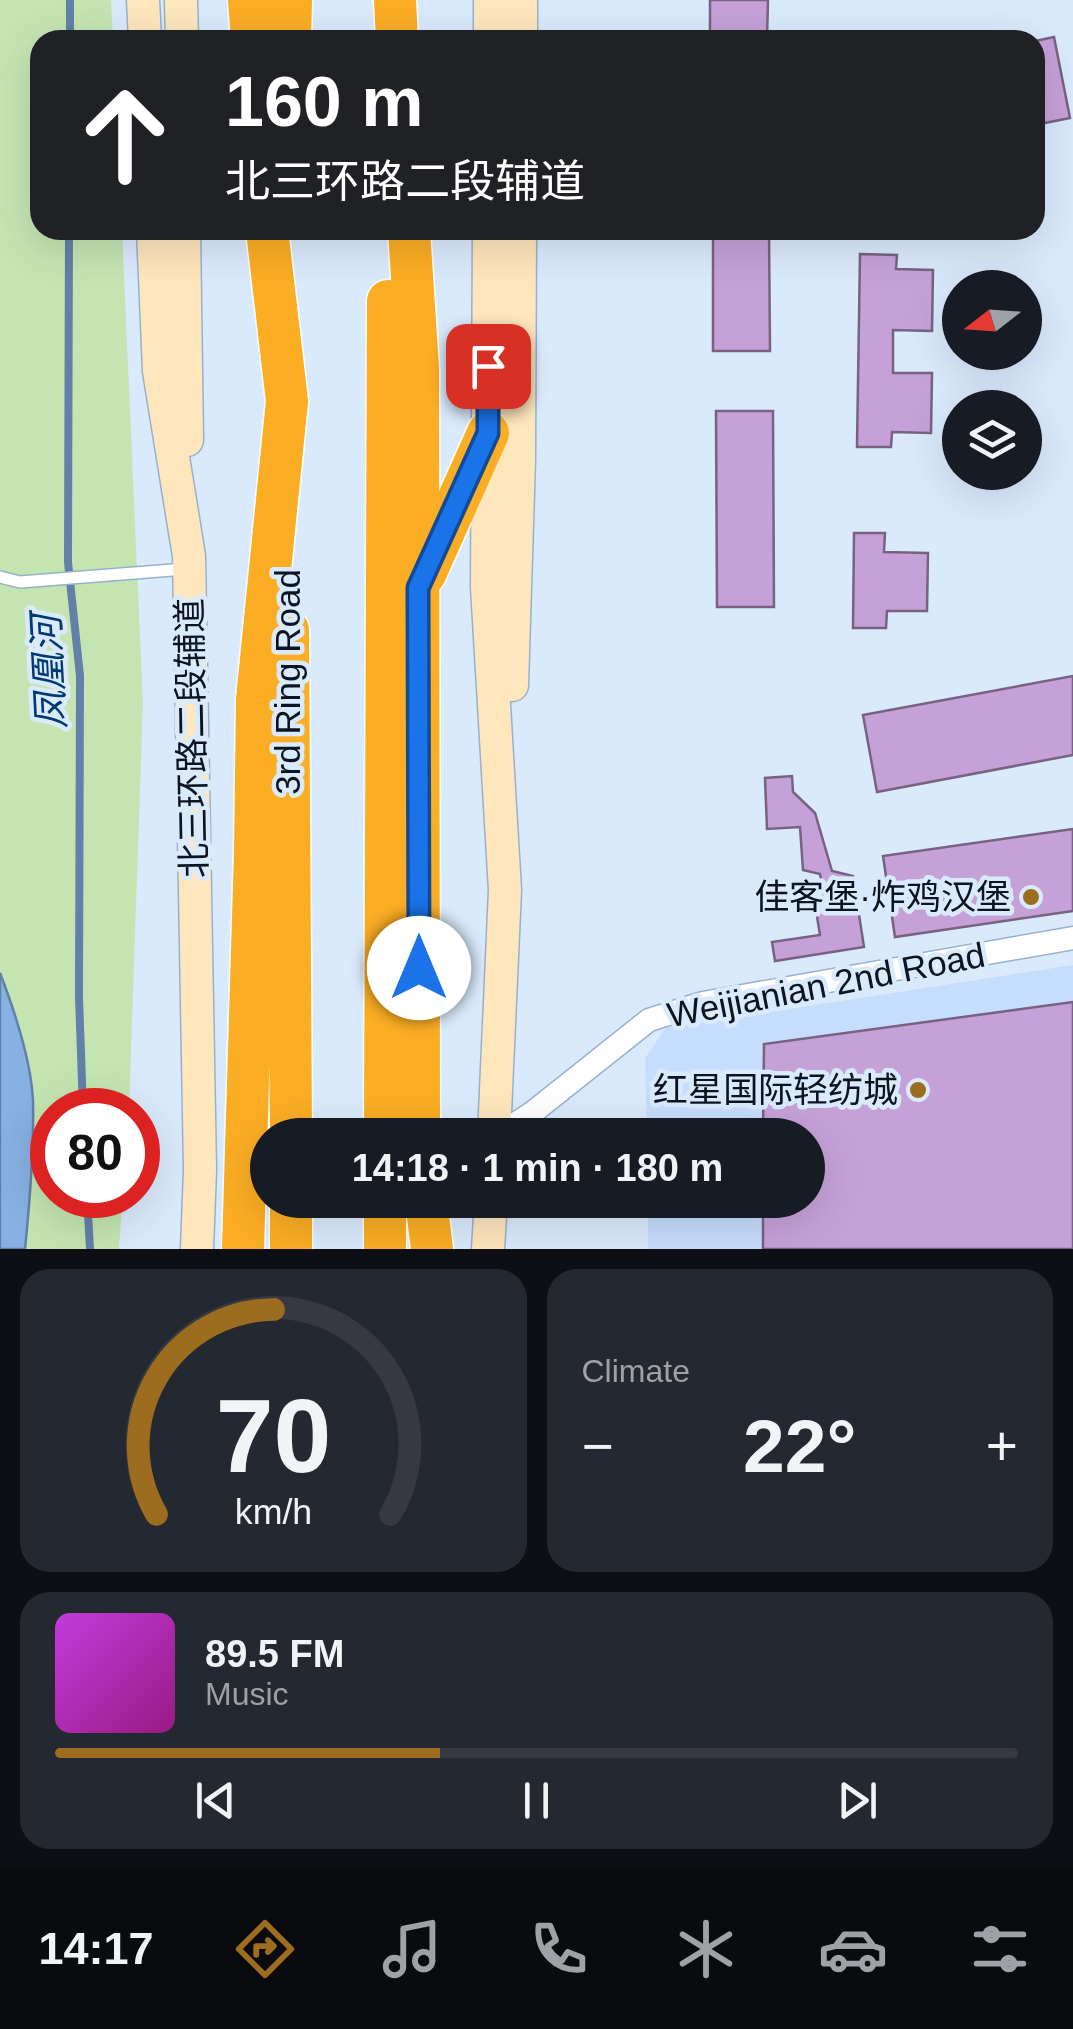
<!DOCTYPE html>
<meta charset="utf-8">
<style>
:root{--surface:#171b24;--page:#242831;--text:#f1f3f6;--muted:#9ea1a6;--line:#363941;--accent:#9c6d1f}
body{margin:0;font-family:Helvetica,"Noto Sans SC",sans-serif;background:var(--page);color:var(--text);height:100vh;display:flex;flex-direction:column;font-size:38px;white-space:nowrap}
*{box-sizing:border-box;margin:0}
p{font-size:32px;color:var(--muted)}
.icon{flex:none;width:55px;height:55px;fill:none;stroke:currentColor;stroke-width:2;stroke-linecap:round;stroke-linejoin:round}
.map{position:relative;height:1249px;overflow:hidden}
.details{display:flex;flex-direction:column;gap:20px;padding:20px;background:#0d0f14;flex:1}
.details>*{flex:none}
.hud{position:absolute;left:30px;top:30px;width:1015px;height:210px;border-radius:30px;box-shadow:0 10px 40px #0002;background:#202124;color:#fff;overflow:hidden}
.needle{width:65px;rotate:253deg}
.controls{position:absolute;left:942px;top:270px;display:grid;gap:20px}
.controls a{display:grid;place-items:center;width:100px;height:100px;border-radius:50%;background:var(--surface);box-shadow:0 10px 40px #0002;font-size:50px}
.speed{position:absolute;left:30px;top:1088px;display:flex;gap:20px;font-size:50px;font-weight:700;text-align:center}
.speed>*{display:grid;place-content:center;width:130px;height:130px;border-radius:50%;background:var(--surface);box-shadow:0 10px 40px #0002;line-height:1}
.speed .limit{border:15px solid #d22;background:#fff;color:#111}
.pin{position:absolute;display:grid;place-items:center;width:85px;height:85px;color:#fff;margin:-42px;border-radius:20px;box-shadow:0 5px 15px #0006}
.me{position:absolute;width:110px;margin:-55px;rotate:0deg;stroke-linejoin:round;filter:drop-shadow(0 0 8px #0008)}
.turn{display:flex;align-items:center;gap:35px;height:210px;padding:0 30px;font-size:45px}
.turn .icon{width:130px;height:130px;stroke-width:2.5}
.turn b{display:block;font-size:70px;line-height:85px}
.big{font-size:75px;font-weight:700;line-height:1.1}
.details .widget{flex:1;display:flex;flex-direction:column;justify-content:center;gap:15px;min-width:0;padding:0 35px;border-radius:30px;background:var(--page)}
.details .dial{align-items:center;gap:0}
.dial svg{height:260px;overflow:visible;fill:none;stroke:var(--line);stroke-width:7;stroke-linecap:round;text-anchor:middle}
.dial text{fill:var(--text);stroke:none}
.song{display:flex;align-items:center;gap:30px}
.cover{width:120px;height:120px;border-radius:15px;background:linear-gradient(135deg,hsl(290 70% 55%),hsl(310 70% 35%))}
.played{height:10px;border-radius:5px;background:linear-gradient(90deg,var(--accent) 40%,var(--line) 40%)}
.keys{display:flex;justify-content:space-around;direction:ltr}
.heat{display:flex;justify-content:space-between;align-items:center;font-size:55px;direction:ltr}
.details .tiles{flex:1;display:grid;gap:20px;grid-template-columns:1fr 1fr}
.widget:last-child{grid-column:span 2}
.trip{position:absolute;left:250px;top:1118px;width:575px;height:100px;border-radius:50px;background:var(--surface);box-shadow:0 10px 40px #0002;font-weight:700;line-height:100px;text-align:center}
.menu{display:flex;height:160px;justify-content:space-around;align-items:center;background:#090b0e;color:var(--muted)}
.menu .icon{width:70px;height:70px}
.menu .active{color:var(--accent)}
.menu b{font-size:45px;color:var(--text)}
.map>svg:first-child{display:block}
</style>
<div class="map">
<svg width="1073" height="1249" viewBox="0 0 1073 1249">
<rect width="100%" height="100%" fill="#daeafd"/>
<path fill="#c6defd" d="M1073 965V1249H648V1200H808V1135H647L645 1058 666 1028Z"/>
<path fill="#c4e5b2" d="M0 0H111L113 40H40V230H122L143 703 129 1110H52V1195H123L119 1249H0Z"/>
<path fill="#87b0e3" stroke="#6281a8" stroke-width="2.5" d="M0 973C15 1012 31 1059 33 1101 34 1150 30 1200 25 1249H0Z"/>
<g fill="none" stroke-linecap="round" stroke-linejoin="round">
<path stroke="#6281a8" stroke-width="8" d="M70 40V0
M69 230 68 562 80 676 79 997 83 1110
M87 1195 90 1249"/>
</g>
<path fill="#c6a1d8" stroke="#776381" stroke-width="2.5" d="M710 0H768L767 40H710Z
M1054 37 1070 118 1035 125V41Z
M713 230H769L770 351H713Z
M860 254 897 255 896 269 933 270 932 331 893 330V373H932L931 433 892 432 891 447H857Z
M716 411H773L774 607H717Z
M854 533H885L884 552 928 553 927 611H887L886 628H853Z
M1073 676V755L877 792 863 715Z
M792 776 793 792 815 813 832 871 853 876 864 947 775 961 772 942 820 935 815 904 825 902 820 874 803 870 800 827 767 829 765 778Z
M1073 829V911L895 937 883 856Z
M1073 1002V1249H763V1200H808V1135H763L764 1044Z"/>
<g fill="none" stroke-linecap="round" stroke-linejoin="round">
<g stroke="#98b0ce" stroke-width="14">
<path id="lane" d="M0 577 20 582 185 569"/>
</g>
<g stroke="#98b0ce" stroke-width="25">
<path id="street" d="M498 1135 532 1113 649 1020 703 1003 1073 938"/>
</g>
<g stroke="#98b0ce" stroke-width="35">
<path id="secondary" d="M143 0 145 40
M181 0 182 40
M490 40V0
M521 40V0
M153 230 159 371 189 556 200 1170 197 1249
M184 230 187 440
M489 230 487 587 505 890 494 1135
M512 685 519 460 520 230
M488 1249 491 1200"/>
</g>
<g stroke="#fff" stroke-width="45">
<path id="highway" d="M249 0 252 40
M395 0 397 40
M290 40 291 0
M409 230 418 368 419 1135
M425 574 488 433
M288 630 291 1135
M385 1135 388 301
M291 1200V1249
M426 1200 432 1249
M243 1249 255 852 257 699 287 401 267 230
M385 1249V1200"/>
</g>
<use href="#lane" stroke="#fff" stroke-width="11"/>
<use href="#street" stroke="#fff" stroke-width="22"/>
<use href="#secondary" stroke="#fee6bd" stroke-width="32"/>
<use href="#highway" stroke="#fbad24" stroke-width="42"/>
</g>
<g fill="none" stroke-linecap="round" stroke-linejoin="round">
<g stroke="#114b97" stroke-width="25">
<path id="route" d="M419 968 418 588 488 433V366"/>
</g>
<use href="#route" stroke="#1a73e8" stroke-width="18"/>
</g>
<g fill="#9c6d1f" stroke="#daeafd" stroke-width="4">
<circle cx="1031" cy="897" r="10"/>
<circle cx="918" cy="1090" r="10"/>
</g>
<g text-anchor="middle" stroke-width="9" stroke-linejoin="round" paint-order="stroke">
<g font-size="35" fill="#0b141f" stroke="#daeafd">
<text transform="translate(288 682) rotate(-90)" y="12">3rd Ring Road</text>
<text transform="translate(192 738) rotate(-91)" y="12">北三环路二段辅道</text>
<text transform="translate(826 985) rotate(-11)" y="12">Weijianian 2nd Road</text>
</g>
<g font-size="35" fill="#0b141f" stroke="#daeafd" text-anchor="end">
<text x="1011" y="909">佳客堡·炸鸡汉堡</text>
<text x="898" y="1102">红星国际轻纺城</text>
</g>
<g font-size="38" font-style="italic" fill="#003874" stroke="#daeafd">
<text transform="translate(49 672) rotate(-93)" y="13">凤凰河</text>
</g>
</g>
</svg>
<div class="controls">
<a><svg class="needle" viewBox="-14 -14 28 28"><path d="M0-13l5 13h-10z" fill="#e53935"/><path d="M0 13l5-13h-10z" fill="#9ea1a6"/></svg></a>
<a><svg class="icon" aria-label="layers" viewBox="0 0 24 24"><path d="M12 4l9 5-9 5-9-5zM3 14l9 5 9-5"/></svg></a>
</div>
<div class="speed"><div class="limit">80</div></div>
<div class="pin" style="left:488px;top:366px;background:#d93025"><svg class="icon" aria-label="arrive" viewBox="0 0 24 24"><path d="M6 21V4h12l-3 4 3 4H6"/></svg></div>
<svg class="me" style="left:419px;top:968px" viewBox="-20 -20 40 40"><circle r="19" fill="#fff"/><path d="M0-13L10 11 0 6-10 11z" fill="#1a73e8"/></svg>
<div class="trip">14:18 · 1 min · 180 m</div>
<div class="hud">
<div class="turn"><svg class="icon" aria-label="ahead" viewBox="0 0 24 24"><path d="M12 20V5M6 11l6-6 6 6"/></svg><div><b>160 m</b>北三环路二段辅道</div></div>
</div>
</div>
<section class="details">
<div class="tiles">
<div class="widget dial"><svg viewBox="0 0 100 80">
<path d="M14 69A42 42 0 1 1 86 69"/>
<path d="M14 69A42 42 0 0 1 50 6" stroke="#9c6d1f"/>
<text x="50" y="56" font-size="32" font-weight="700">70</text>
<text x="50" y="72" font-size="11">km/h</text>
</svg></div>
<div class="widget"><p>Climate</p>
<div class="heat"><a>−</a><b class="big">22°</b><a>+</a></div>
</div>
<div class="widget">
<div class="song"><i class="cover"></i><div><b>89.5 FM</b><p>Music</p></div></div>
<div class="played"></div>
<div class="keys"><svg class="icon" aria-label="previous" viewBox="0 0 24 24"><path d="M18 5L8 12l10 7zM5 5v14"/></svg><svg class="icon" aria-label="pause" viewBox="0 0 24 24"><path d="M8 5v14M16 5v14"/></svg><svg class="icon" aria-label="next" viewBox="0 0 24 24"><path d="M6 5l10 7-10 7zM19 5v14"/></svg></div>
</div>
</div>
</section>
<nav class="menu">
<b>14:17</b>
<svg class="icon active" aria-label="directions" viewBox="0 0 24 24"><path d="M12 3l9 9-9 9-9-9zM9 14v-3h6M13 9l2 2-2 2"/></svg>
<svg class="icon" aria-label="music" viewBox="0 0 24 24"><path d="M9 18V5l10-2v13"/><circle cx="6" cy="18" r="3"/><circle cx="16" cy="16" r="3"/></svg>
<svg class="icon" aria-label="phone" viewBox="0 0 24 24"><path d="M5 4h4l2 5-3 2q2 4 5 5l2-3 5 2v4C11 20 4 13 5 4z"/></svg>
<svg class="icon" aria-label="climate" viewBox="0 0 24 24"><path d="M12 3v18M4 7l16 10M4 17L20 7"/></svg>
<svg class="icon" aria-label="car" viewBox="0 0 24 24"><path d="M5 17H2v-5l4-1 3-4h7l3 4 3 1v5h-3M9 17h6M6 11h13"/><circle cx="7" cy="17" r="2"/><circle cx="17" cy="17" r="2"/></svg>
<svg class="icon" aria-label="filters" viewBox="0 0 24 24"><path d="M4 7h16M4 17h16"/><circle cx="9" cy="7" r="2"/><circle cx="15" cy="17" r="2"/></svg>
</nav>
